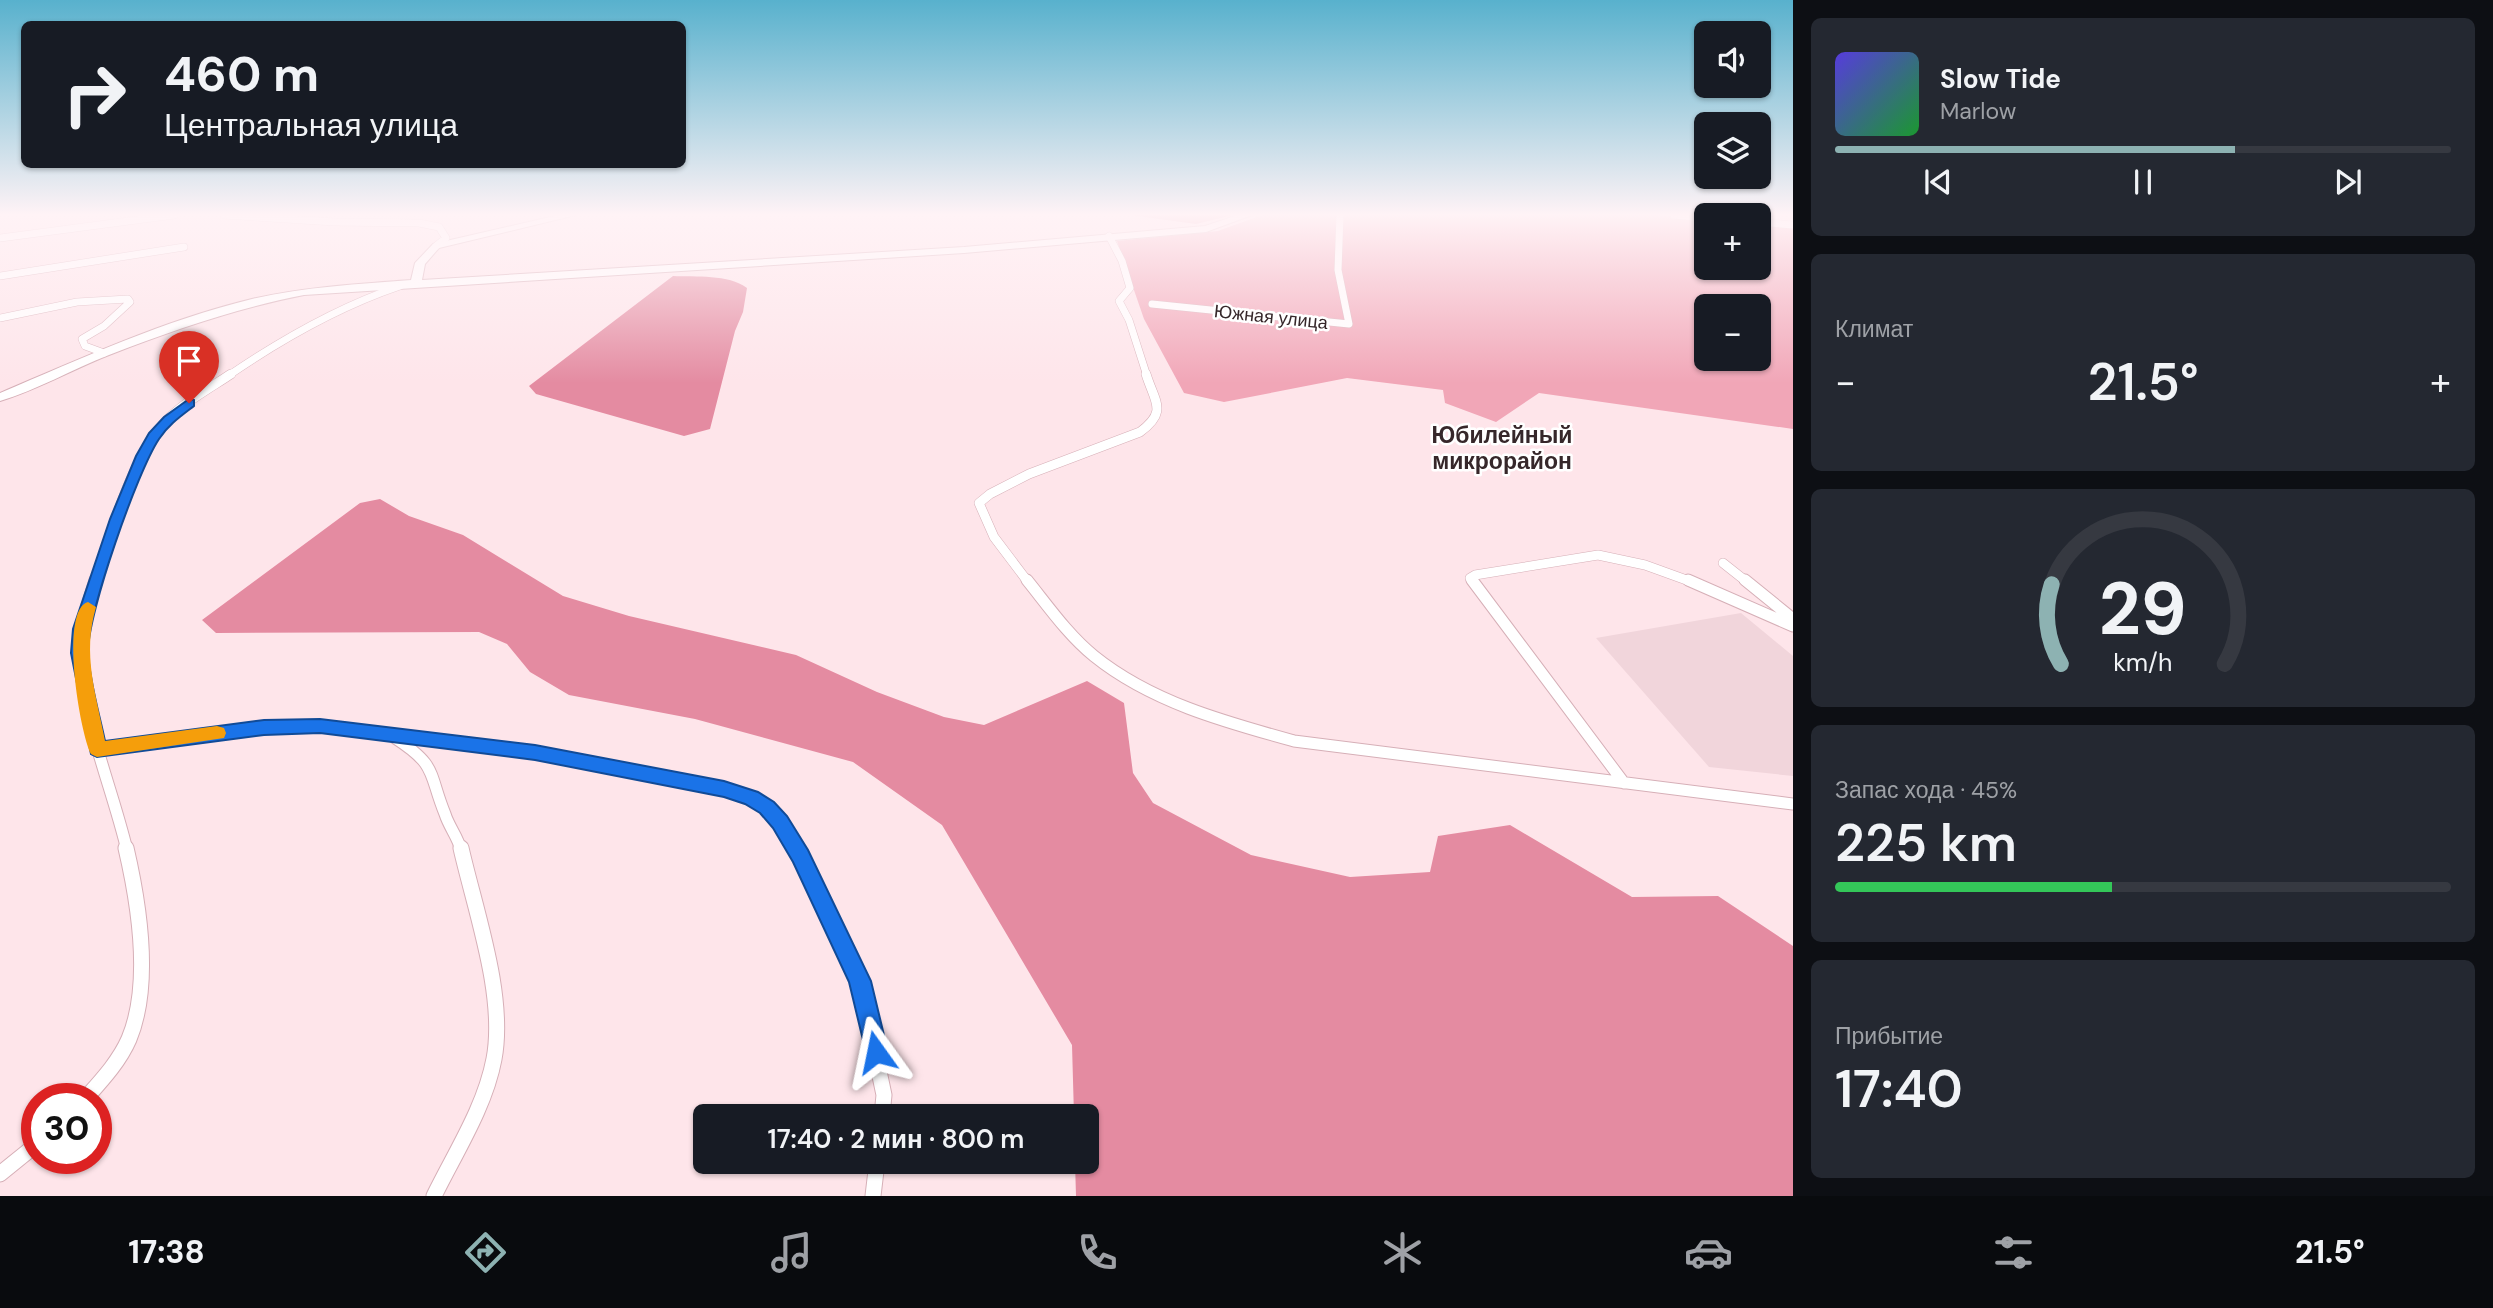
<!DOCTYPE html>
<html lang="ru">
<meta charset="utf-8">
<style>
:root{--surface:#171b24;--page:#242831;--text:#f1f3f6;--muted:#9ea1a6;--line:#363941;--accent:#8db2b2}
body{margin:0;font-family:"DM Sans",sans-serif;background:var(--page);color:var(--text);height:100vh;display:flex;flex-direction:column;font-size:26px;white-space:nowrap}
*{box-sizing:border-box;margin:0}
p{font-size:23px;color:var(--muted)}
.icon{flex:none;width:38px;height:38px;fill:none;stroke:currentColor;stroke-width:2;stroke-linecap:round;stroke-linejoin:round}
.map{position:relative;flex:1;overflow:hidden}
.panel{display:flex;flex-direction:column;gap:18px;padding:18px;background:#0d0f14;width:700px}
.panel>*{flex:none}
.guide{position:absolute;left:21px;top:21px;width:665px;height:147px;border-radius:10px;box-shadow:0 2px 5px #0004;background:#171b24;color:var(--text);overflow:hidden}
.fabs{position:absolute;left:1694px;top:21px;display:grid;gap:14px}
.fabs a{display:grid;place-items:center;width:77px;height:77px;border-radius:10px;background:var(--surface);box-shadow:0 2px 5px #0004;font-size:35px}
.speed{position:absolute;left:21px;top:1083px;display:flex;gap:14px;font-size:35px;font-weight:700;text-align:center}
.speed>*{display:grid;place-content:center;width:91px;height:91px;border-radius:50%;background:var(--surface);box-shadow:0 2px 5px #0004;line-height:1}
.speed .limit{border:10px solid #d22;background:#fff;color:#111}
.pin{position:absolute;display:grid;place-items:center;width:60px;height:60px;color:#fff;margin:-72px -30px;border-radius:50% 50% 50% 0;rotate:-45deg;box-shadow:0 0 7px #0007}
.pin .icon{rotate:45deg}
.me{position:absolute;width:77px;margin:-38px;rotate:348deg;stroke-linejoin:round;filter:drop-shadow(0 0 5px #0008)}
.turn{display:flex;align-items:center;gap:24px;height:147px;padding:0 28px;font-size:32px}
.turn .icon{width:91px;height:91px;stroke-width:2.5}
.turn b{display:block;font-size:49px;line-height:60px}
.big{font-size:52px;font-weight:600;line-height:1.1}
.panel .card{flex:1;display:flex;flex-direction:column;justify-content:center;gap:10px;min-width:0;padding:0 24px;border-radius:10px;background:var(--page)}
.panel .dial{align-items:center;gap:0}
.dial svg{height:182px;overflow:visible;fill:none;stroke:var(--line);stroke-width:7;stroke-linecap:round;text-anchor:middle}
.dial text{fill:var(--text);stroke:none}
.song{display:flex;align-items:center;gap:21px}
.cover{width:84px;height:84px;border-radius:10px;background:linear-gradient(135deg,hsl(250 70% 55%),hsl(130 70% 35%))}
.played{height:7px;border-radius:4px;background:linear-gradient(90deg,var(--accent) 65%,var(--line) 65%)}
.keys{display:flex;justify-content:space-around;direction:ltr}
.heat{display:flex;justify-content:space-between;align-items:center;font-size:38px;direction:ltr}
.charge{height:10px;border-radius:5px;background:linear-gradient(90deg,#34c759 45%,var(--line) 0)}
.trip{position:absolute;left:693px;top:1104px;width:406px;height:70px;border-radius:10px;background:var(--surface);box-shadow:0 2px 5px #0004;font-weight:600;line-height:70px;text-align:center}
.tab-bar{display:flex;height:112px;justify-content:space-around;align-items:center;background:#090b0e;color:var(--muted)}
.tab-bar .icon{width:49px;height:49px}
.tab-bar .current{color:var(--accent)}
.tab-bar b{font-size:32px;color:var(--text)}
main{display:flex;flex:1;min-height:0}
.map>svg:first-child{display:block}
</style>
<main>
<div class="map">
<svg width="1793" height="1196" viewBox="0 0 1793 1196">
<rect width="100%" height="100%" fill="#fee5ea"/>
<path fill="#f1d5db" d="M1741 613 1793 656V776L1709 767 1596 638Z"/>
<path fill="#f1a6b7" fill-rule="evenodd" d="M1262 215H1656L1706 219V268H1759V224L1793 227V429L1539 393 1496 422 1445 403 1443 390 1347 378 1224 402 1184 393 1144 319 1117 241 1218 231ZM1706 306H1759V359H1706Z"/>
<path fill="#e48ba1" d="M1130 215H1233L1196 224Z
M673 276C696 277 728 274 747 288L743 312 735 331 710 429 684 436 536 394 529 386Z
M380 499 409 516 463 535 563 596 629 616 796 655 877 692 944 717 984 725 1087 681 1124 703 1133 773 1153 803 1251 855 1350 877 1430 872 1438 836 1510 825 1632 897 1718 896 1793 946V1196H1076L1075 1162H1087V1116H1074L1072 1045 942 825 853 762 695 719 569 695 530 672 507 644 479 632 216 633 202 620 360 503Z"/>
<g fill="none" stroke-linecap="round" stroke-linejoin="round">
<g stroke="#d6afb7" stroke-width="8">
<path id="street-far3" d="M224 215 335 222 419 223 439 227 446 238 436 246
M1674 215 1706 218
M1759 222 1793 225
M1109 236 1122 261 1130 288 1119 301 1129 320 1147 376
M0 238 174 215
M0 276 184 247
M1152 304 1349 324 1338 270 1340 215
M0 318 77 302 128 299 130 302 104 326 82 339 85 346 104 353
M228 376C282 339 338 307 400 286"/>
</g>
<g stroke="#d6afb7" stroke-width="10">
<path id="street-far2" d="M1723 563 1747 582
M94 582C113 530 128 464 166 421 183 403 210 388 231 374
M1028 582 994 537 979 503 990 494 1029 474 1140 432C1168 411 1155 403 1146 374
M1473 582 1470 578 1475 575 1598 555 1645 565 1692 582"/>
</g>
<g stroke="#d6afb7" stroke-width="13">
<path id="street-far1" d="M95 580C60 679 104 755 127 850
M1027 580C1048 606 1068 635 1094 656 1151 702 1225 722 1294 741L1793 804
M1472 580 1624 783
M1688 580 1793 626
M1745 580 1793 619
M395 738C438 766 428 772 445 814 449 827 458 837 461 850
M97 749 264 728 320 726 535 752 724 789C767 803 774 812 797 850"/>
</g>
<g stroke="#d6afb7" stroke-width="17">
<path id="street" d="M796 848 860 981 884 1095 882 1116
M85 1099C101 1081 119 1062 129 1039 152 984 139 904 126 848
M0 1174 37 1144
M434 1196C455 1153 485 1107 494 1059 506 996 475 910 461 848
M873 1196 877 1162"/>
</g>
<g stroke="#d6afb7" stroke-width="2">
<path id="secondary" d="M559 215H576L439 248 425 264 422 280 964 247 1205 226 1238 215H1252L1206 232 964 253 304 295C237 308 173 330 109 355 73 369 37 390 0 401V393C82 358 165 320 252 299 304 287 358 284 411 280L415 263 433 244Z"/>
</g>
<use href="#street-far3" stroke="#fff" stroke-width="7"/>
<use href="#street-far2" stroke="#fff" stroke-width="9"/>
<use href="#street-far1" stroke="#fff" stroke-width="11"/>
<use href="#street" stroke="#fff" stroke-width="15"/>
<use href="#secondary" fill="#fff" fill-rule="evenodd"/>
</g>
<linearGradient id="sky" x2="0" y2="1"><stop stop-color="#58b1cd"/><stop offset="0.56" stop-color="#fff3f6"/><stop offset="1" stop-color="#fff3f6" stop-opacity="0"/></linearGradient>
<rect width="1793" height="383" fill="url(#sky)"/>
<path fill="#1a73e8" stroke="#114b97" stroke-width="2" d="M189 399 194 400V406C181 416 168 425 159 439 137 472 88 613 88 651 89 680 99 712 105 741L264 720 320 719 535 745 724 781 758 792 774 802 787 816 808 850 871 981 888 1052 884 1061 876 1064 868 1061 849 982 793 862 773 828 760 813 745 804 724 797 535 760 320 733 264 735 97 757 91 754 71 653 73 629 110 519 136 456 149 433 164 417Z"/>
<path fill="#f59e0b" d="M88 602 96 607C82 655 96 693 105 741L217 726 224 728 226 733 224 738 97 757 91 754C80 733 59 610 88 602Z"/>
<g text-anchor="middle" stroke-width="5" stroke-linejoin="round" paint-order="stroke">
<g font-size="18" fill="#36272a" stroke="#fff">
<text transform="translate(1271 317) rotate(6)" y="6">Южная улица</text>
</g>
<g font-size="23" font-weight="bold" fill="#36272a" stroke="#fff">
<text x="1502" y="443">Юбилейный<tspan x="1502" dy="26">микрорайон</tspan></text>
</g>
</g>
</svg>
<div class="fabs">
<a><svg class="icon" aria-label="sound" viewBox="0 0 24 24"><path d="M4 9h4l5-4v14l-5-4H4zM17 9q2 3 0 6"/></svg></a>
<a><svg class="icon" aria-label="layers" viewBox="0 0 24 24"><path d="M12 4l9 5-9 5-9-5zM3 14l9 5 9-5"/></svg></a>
<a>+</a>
<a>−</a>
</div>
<div class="speed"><div class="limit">30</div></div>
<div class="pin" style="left:189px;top:403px;background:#d93025"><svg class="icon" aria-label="arrive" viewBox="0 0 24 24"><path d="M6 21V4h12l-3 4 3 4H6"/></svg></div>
<svg class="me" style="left:876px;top:1052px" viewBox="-20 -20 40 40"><path d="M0-17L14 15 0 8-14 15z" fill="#1a73e8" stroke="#fff" stroke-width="4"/></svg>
<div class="trip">17:40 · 2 мин · 800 m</div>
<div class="guide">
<div class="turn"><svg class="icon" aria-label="right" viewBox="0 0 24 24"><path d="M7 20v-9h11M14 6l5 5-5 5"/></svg><div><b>460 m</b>Центральная улица</div></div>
</div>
</div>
<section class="panel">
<div class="card">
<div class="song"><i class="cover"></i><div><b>Slow Tide</b><p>Marlow</p></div></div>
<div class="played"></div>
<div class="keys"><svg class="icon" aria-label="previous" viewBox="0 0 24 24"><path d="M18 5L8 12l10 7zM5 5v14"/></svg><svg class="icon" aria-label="pause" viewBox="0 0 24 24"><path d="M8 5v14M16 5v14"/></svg><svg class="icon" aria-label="next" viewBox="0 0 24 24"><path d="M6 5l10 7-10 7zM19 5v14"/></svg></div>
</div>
<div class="card"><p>Климат</p>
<div class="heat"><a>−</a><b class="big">21.5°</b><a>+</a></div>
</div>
<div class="card dial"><svg viewBox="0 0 100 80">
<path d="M14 69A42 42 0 1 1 86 69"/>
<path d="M14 69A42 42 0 0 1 10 34" stroke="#8db2b2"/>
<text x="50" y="56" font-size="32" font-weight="700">29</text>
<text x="50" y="72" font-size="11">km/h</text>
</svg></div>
<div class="card"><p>Запас хода · 45%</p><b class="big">225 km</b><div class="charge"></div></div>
<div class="card"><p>Прибытие</p><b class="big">17:40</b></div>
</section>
</main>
<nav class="tab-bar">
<b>17:38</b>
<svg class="icon current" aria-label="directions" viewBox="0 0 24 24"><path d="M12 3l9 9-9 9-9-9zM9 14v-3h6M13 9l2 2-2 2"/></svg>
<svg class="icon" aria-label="music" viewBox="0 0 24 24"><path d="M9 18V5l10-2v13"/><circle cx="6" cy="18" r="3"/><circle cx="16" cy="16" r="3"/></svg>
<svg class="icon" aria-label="phone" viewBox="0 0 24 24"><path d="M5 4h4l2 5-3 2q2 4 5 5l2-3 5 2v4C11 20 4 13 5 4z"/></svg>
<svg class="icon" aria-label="climate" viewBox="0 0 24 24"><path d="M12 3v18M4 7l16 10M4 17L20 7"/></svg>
<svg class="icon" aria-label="car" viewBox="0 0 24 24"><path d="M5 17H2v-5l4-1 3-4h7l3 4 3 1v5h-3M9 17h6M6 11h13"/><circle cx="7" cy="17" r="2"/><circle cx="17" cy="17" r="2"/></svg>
<svg class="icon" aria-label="filters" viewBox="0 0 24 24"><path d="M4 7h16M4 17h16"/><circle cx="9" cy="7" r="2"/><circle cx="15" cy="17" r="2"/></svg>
<b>21.5°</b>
</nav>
